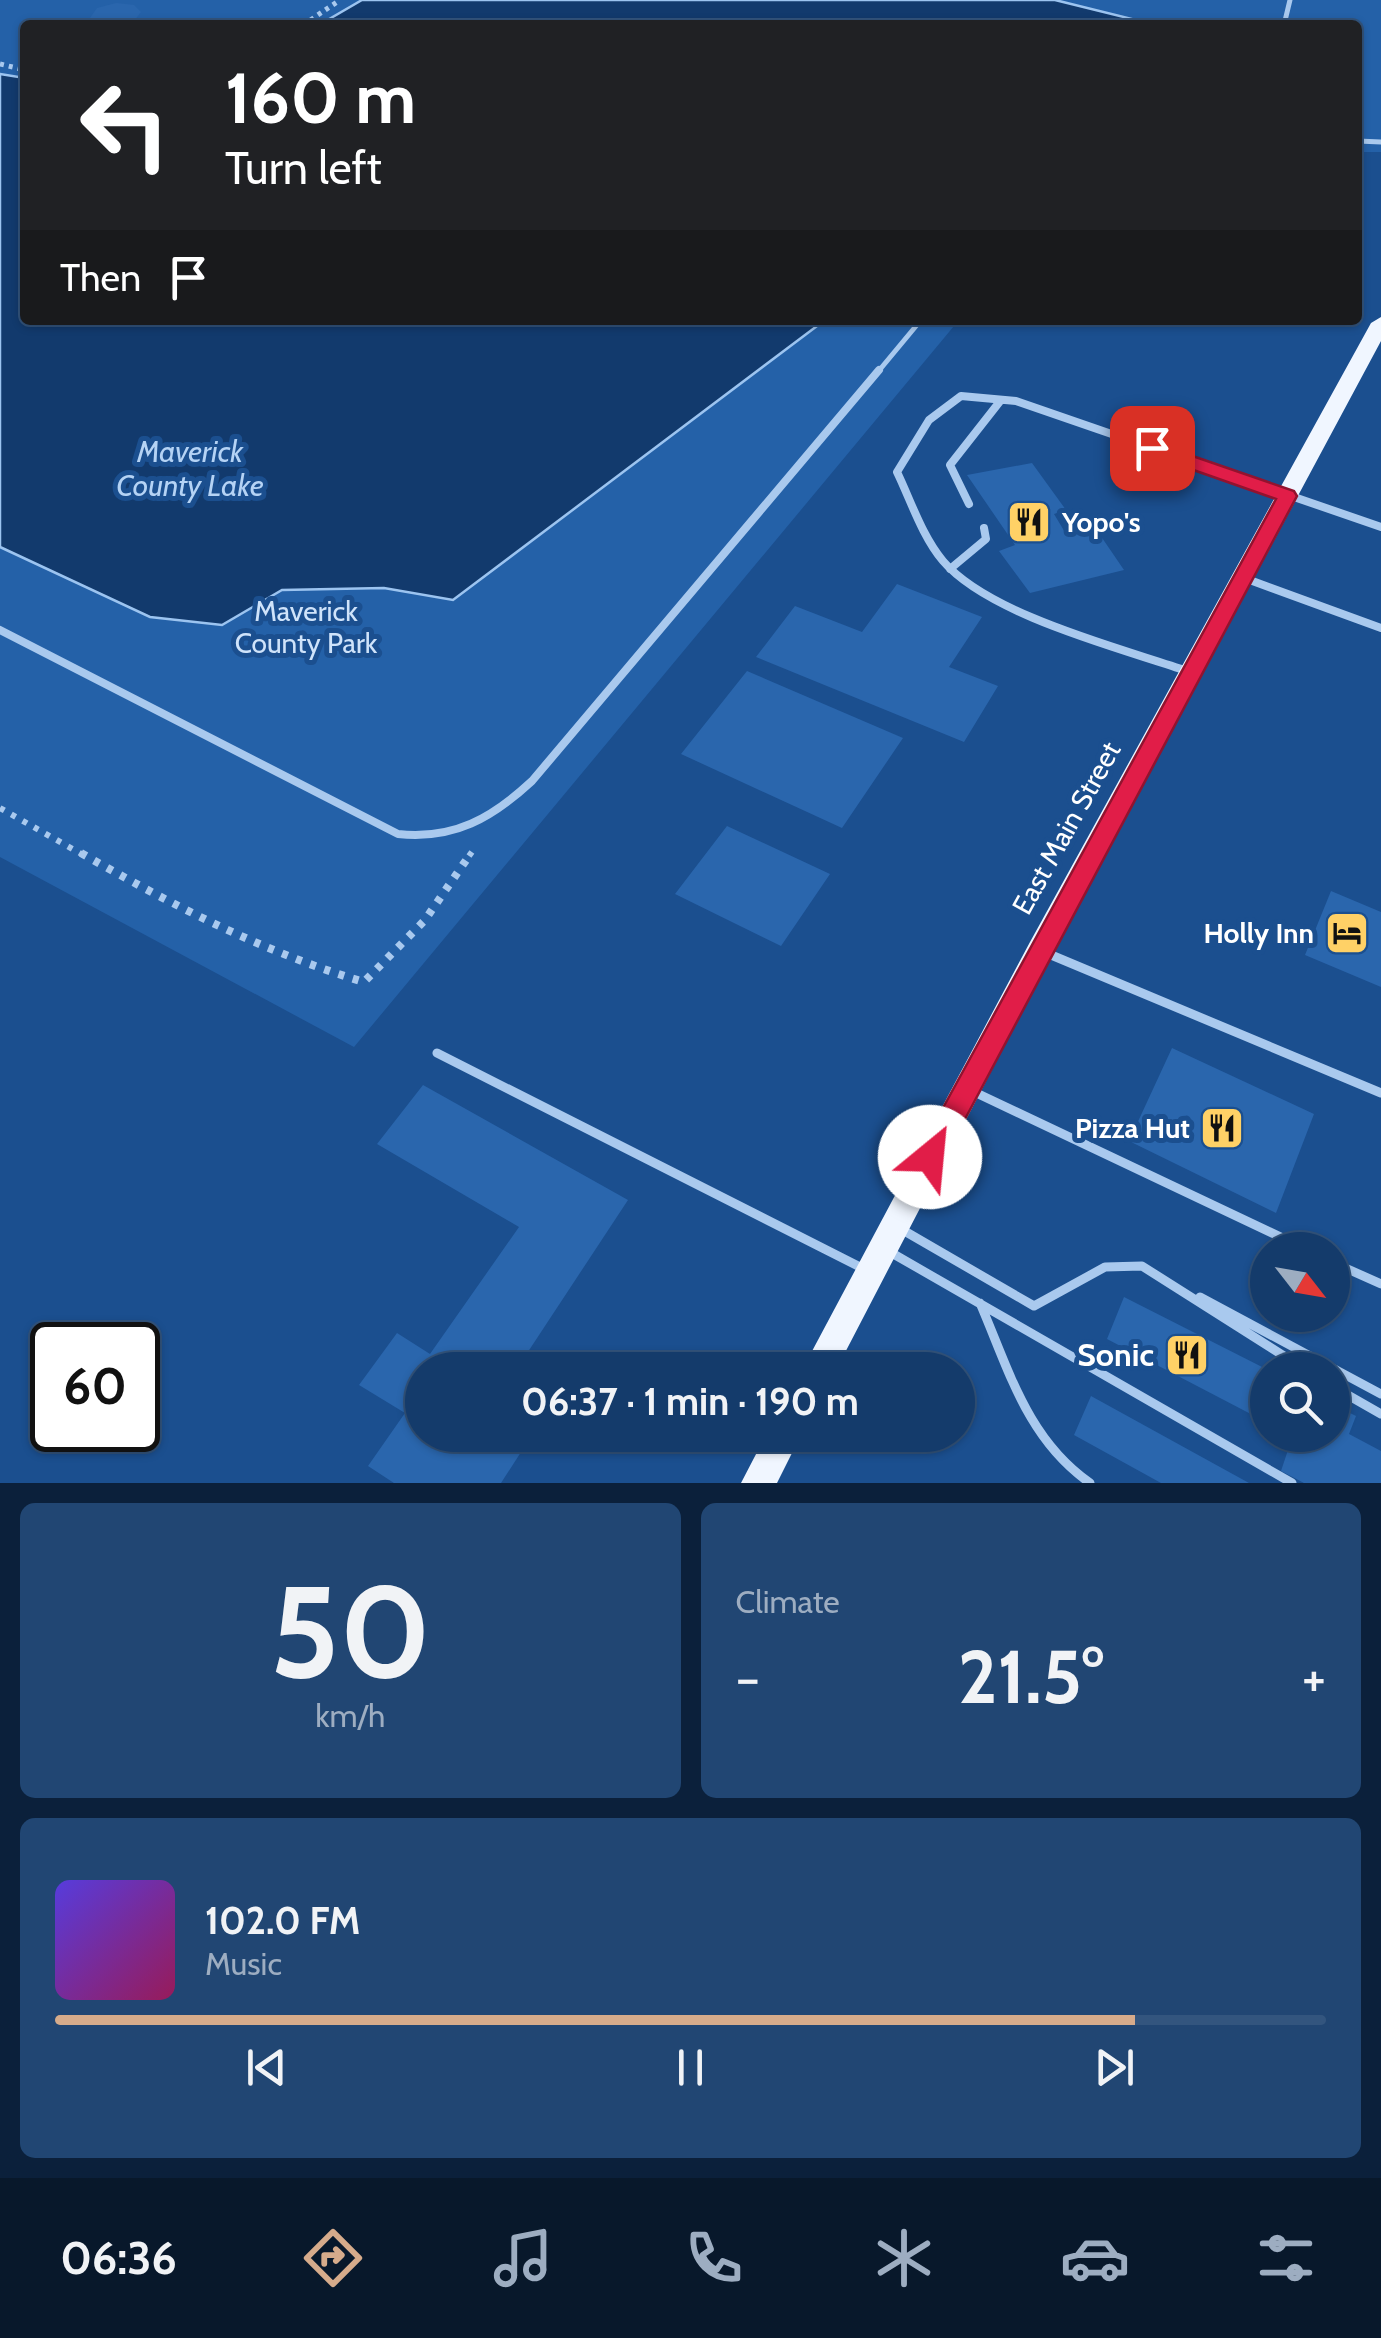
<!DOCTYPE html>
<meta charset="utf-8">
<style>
:root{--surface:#143b6b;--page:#214673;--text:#f1f3f6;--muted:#9dadc1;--line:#33557e;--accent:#d6ab8b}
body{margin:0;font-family:Cabin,sans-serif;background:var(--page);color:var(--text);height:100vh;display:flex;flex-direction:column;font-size:38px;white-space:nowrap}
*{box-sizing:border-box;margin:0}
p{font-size:32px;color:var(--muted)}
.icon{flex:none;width:55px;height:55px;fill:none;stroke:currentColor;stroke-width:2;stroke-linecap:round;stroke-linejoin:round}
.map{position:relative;height:1483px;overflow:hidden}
.details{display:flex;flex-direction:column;gap:20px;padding:20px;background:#0b203b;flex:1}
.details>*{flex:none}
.hud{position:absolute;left:20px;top:20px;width:1342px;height:305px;border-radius:10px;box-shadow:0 2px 8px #0004,0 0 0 2px var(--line);background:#202124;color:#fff;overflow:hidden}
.needle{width:65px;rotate:121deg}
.fabs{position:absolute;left:1250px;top:1232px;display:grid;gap:20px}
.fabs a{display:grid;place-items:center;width:100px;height:100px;border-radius:50%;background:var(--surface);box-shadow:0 2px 8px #0004,0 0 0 2px var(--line);font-size:50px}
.speed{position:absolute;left:30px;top:1322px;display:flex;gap:20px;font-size:50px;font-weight:700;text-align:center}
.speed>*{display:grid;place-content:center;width:130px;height:130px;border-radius:50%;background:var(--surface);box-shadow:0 2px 8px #0004,0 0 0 2px var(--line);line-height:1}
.speed .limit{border:5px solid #111;border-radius:15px;background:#fff;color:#111}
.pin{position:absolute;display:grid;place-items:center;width:85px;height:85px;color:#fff;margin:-42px;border-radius:20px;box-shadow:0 5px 15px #0006}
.me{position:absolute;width:110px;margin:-55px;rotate:28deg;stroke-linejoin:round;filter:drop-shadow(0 0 8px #0008)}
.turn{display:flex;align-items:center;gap:35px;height:210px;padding:0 40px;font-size:45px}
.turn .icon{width:130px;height:130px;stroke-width:2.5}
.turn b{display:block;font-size:70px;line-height:85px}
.then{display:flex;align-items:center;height:95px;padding:0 40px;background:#0003;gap:20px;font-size:38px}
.big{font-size:75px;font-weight:700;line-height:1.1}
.details .card{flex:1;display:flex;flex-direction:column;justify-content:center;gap:15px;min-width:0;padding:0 35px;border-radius:15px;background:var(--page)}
.details .dial{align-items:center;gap:0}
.dial b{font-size:130px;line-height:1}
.song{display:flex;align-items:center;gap:30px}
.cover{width:120px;height:120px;border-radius:15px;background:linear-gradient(135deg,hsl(250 70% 55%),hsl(330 70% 35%))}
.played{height:10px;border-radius:5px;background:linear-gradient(90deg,var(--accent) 85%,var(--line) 85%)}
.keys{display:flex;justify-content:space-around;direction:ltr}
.heat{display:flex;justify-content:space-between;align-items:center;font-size:55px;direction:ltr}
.details .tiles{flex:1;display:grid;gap:20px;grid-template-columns:1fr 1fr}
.card:last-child{grid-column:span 2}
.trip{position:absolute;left:405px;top:1352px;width:570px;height:100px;border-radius:50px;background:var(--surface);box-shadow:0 2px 8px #0004,0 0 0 2px var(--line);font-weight:700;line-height:100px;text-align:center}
.dock{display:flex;height:160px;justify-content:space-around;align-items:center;background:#08182b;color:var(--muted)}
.dock .icon{width:70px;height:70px}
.dock .active{color:var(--accent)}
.dock b{font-size:45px;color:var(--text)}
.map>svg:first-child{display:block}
</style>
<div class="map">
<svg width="1381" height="1483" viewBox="0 0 1381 1483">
<rect width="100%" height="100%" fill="#1b4f8f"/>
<path fill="#2461a8" d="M0 0H1381V152H1358V25H25V320H959L354 1047 0 857Z"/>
<path fill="#123a6d" stroke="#9cc4f0" stroke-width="2.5" d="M362 0H1055L1132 19 1135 25H319Z
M0 74 25 78V320H825L453 600 384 588 282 590 222 625 150 617 0 547Z"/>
<path fill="#2a66ad" d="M116 3 134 5 141 12 134 21 120 25H99L90 18 97 8Z
M1032 463 1066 510 1054 514 1066 534 1096 529 1124 570 1030 593 999 551 1015 545 967 475Z
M897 584 982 617 949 667 998 686 964 742 756 657 795 606 862 632Z
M747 671 903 738 842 828 681 754Z
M727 826 830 874 781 946 675 894Z
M1331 891 1381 912V987L1305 955Z
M1172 1048 1314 1114 1276 1213 1129 1141Z
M423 1085 628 1200 516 1370H422V1435H532L501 1483H394L368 1466 405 1413 359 1385 397 1333 430 1354 519 1227 377 1144Z
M1124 1297 1268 1370V1423L1107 1339Z
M1091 1396 1249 1483H1161L1074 1435Z
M1332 1404 1356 1416 1349 1434 1381 1451V1483H1304L1281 1471 1293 1435H1332Z"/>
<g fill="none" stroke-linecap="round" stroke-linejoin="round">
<path stroke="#a9c9ee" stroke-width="5" stroke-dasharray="4 5" stroke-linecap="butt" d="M303 25 340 0
M0 64 25 70"/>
<path stroke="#a9c9ee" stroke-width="6" stroke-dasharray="5 8" stroke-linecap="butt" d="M0 808 85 856
M469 856 474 849"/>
<path stroke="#a9c9ee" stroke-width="8" stroke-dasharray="6 9" stroke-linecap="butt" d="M81 853C172 905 263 952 364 982L425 920 471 853"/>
<path stroke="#a9c9ee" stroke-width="5" d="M1284 25 1290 0
M1358 141 1381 142
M877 373 921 320"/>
<path stroke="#a9c9ee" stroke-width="8" d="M969 504 950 465 1001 400
M950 569 986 539 984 528
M1247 579 1381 628
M0 630 398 834C454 840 492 818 532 781L879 370
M1187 671C1120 648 989 615 943 561 922 536 911 501 897 472L929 420 961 396 1016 401 1381 527"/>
<path stroke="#a9c9ee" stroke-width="9" d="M1044 952 1381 1093
M437 1053 866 1270
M970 1090 1308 1250
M901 1229 1034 1306 1105 1267 1142 1266 1306 1370
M890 1252 1292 1483
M1332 1262 1381 1284
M1200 1297 1381 1394
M980 1303C1009 1370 1027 1439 1090 1483
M1332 1386 1381 1414"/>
<path fill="#f0f6ff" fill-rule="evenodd" d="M1381 317V341L1050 958 836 1370H802L1030 942 1371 323Z
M766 1435H801L777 1483H741Z"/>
</g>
<path fill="#e11d48" stroke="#92132f" stroke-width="2.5" d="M1152 442 1294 491 1297 496 940 1166 930 1169 921 1166 916 1157 921 1148 1276 499 1145 453V444Z"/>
<defs>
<g id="restaurant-square" transform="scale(2.25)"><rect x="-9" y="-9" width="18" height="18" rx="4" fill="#ffd166" stroke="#1b4f8f"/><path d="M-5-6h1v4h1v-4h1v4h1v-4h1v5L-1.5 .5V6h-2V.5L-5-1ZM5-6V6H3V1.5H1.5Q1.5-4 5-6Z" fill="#111"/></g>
<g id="hotel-square" transform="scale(2.25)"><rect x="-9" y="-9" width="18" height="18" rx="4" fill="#ffd166" stroke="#1b4f8f"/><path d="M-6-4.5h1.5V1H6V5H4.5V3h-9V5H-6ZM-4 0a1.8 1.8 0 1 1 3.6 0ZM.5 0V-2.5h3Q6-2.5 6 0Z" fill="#111"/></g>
</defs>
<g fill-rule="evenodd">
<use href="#restaurant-square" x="1029" y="522"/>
<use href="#hotel-square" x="1347" y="933"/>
<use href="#restaurant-square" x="1222" y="1128"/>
<use href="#restaurant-square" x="1187" y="1355"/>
</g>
<g text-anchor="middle" stroke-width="10" stroke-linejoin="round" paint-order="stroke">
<g font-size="28" font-weight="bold" fill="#fff" stroke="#1b4f8f" text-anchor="end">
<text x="1062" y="532" text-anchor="start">Yopo's</text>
<text x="1314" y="943">Holly Inn</text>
<text x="1190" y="1138">Pizza Hut</text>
</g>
<g font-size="28" fill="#cfe3fa" stroke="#1b4f8f">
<text x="306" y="621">Maverick<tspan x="306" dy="32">County Park</tspan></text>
</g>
<g font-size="28" fill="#fff" stroke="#1b4f8f">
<text transform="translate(1066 828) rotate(-61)" y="10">East Main Street</text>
</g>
<g font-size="30" font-style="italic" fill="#b5d3f5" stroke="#1b4f8f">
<text x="190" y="462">Maverick<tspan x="190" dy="34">County Lake</tspan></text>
</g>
<g font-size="32" font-weight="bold" fill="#fff" stroke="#1b4f8f" text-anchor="end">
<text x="1154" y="1366">Sonic</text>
</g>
</g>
</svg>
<div class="fabs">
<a><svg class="needle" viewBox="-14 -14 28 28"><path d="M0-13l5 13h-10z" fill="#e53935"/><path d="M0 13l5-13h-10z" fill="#9dadc1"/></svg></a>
<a><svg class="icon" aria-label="search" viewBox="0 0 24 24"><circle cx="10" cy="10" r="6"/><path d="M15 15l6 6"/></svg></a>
</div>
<div class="speed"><div class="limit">60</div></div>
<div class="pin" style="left:1152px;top:448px;background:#d93025"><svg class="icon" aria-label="arrive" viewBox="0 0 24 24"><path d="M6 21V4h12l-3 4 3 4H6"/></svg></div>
<svg class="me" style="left:930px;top:1157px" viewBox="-20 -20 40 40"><circle r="19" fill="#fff"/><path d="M0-13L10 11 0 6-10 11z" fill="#e11d48"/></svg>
<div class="trip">06:37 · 1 min · 190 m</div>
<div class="hud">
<div class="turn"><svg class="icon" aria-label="left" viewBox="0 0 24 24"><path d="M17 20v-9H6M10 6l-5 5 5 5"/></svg><div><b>160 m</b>Turn left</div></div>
<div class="then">Then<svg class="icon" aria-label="arrive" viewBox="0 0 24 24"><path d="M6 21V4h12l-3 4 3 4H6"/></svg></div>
</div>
</div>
<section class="details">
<div class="tiles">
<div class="card dial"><b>50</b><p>km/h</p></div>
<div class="card"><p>Climate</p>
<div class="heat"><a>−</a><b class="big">21.5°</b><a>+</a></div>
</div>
<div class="card">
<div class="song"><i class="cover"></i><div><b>102.0 FM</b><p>Music</p></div></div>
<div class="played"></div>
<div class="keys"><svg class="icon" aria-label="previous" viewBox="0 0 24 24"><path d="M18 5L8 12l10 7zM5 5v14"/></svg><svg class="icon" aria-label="pause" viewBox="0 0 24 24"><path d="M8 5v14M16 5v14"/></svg><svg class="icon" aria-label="next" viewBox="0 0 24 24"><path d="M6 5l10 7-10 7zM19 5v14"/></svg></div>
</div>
</div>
</section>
<nav class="dock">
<b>06:36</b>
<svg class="icon active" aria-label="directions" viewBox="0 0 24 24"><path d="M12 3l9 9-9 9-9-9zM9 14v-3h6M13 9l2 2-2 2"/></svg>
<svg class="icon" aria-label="music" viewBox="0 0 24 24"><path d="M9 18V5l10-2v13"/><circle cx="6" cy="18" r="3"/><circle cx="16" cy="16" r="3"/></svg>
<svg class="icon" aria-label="phone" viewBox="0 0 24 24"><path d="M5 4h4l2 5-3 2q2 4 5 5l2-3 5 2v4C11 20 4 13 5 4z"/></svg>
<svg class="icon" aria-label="climate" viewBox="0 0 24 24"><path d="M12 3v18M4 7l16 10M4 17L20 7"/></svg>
<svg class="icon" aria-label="car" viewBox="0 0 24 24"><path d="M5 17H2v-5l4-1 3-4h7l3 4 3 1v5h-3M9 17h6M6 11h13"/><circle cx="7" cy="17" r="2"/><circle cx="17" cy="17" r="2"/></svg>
<svg class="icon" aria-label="filters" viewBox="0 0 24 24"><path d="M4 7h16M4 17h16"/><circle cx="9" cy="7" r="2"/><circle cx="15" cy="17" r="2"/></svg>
</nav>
